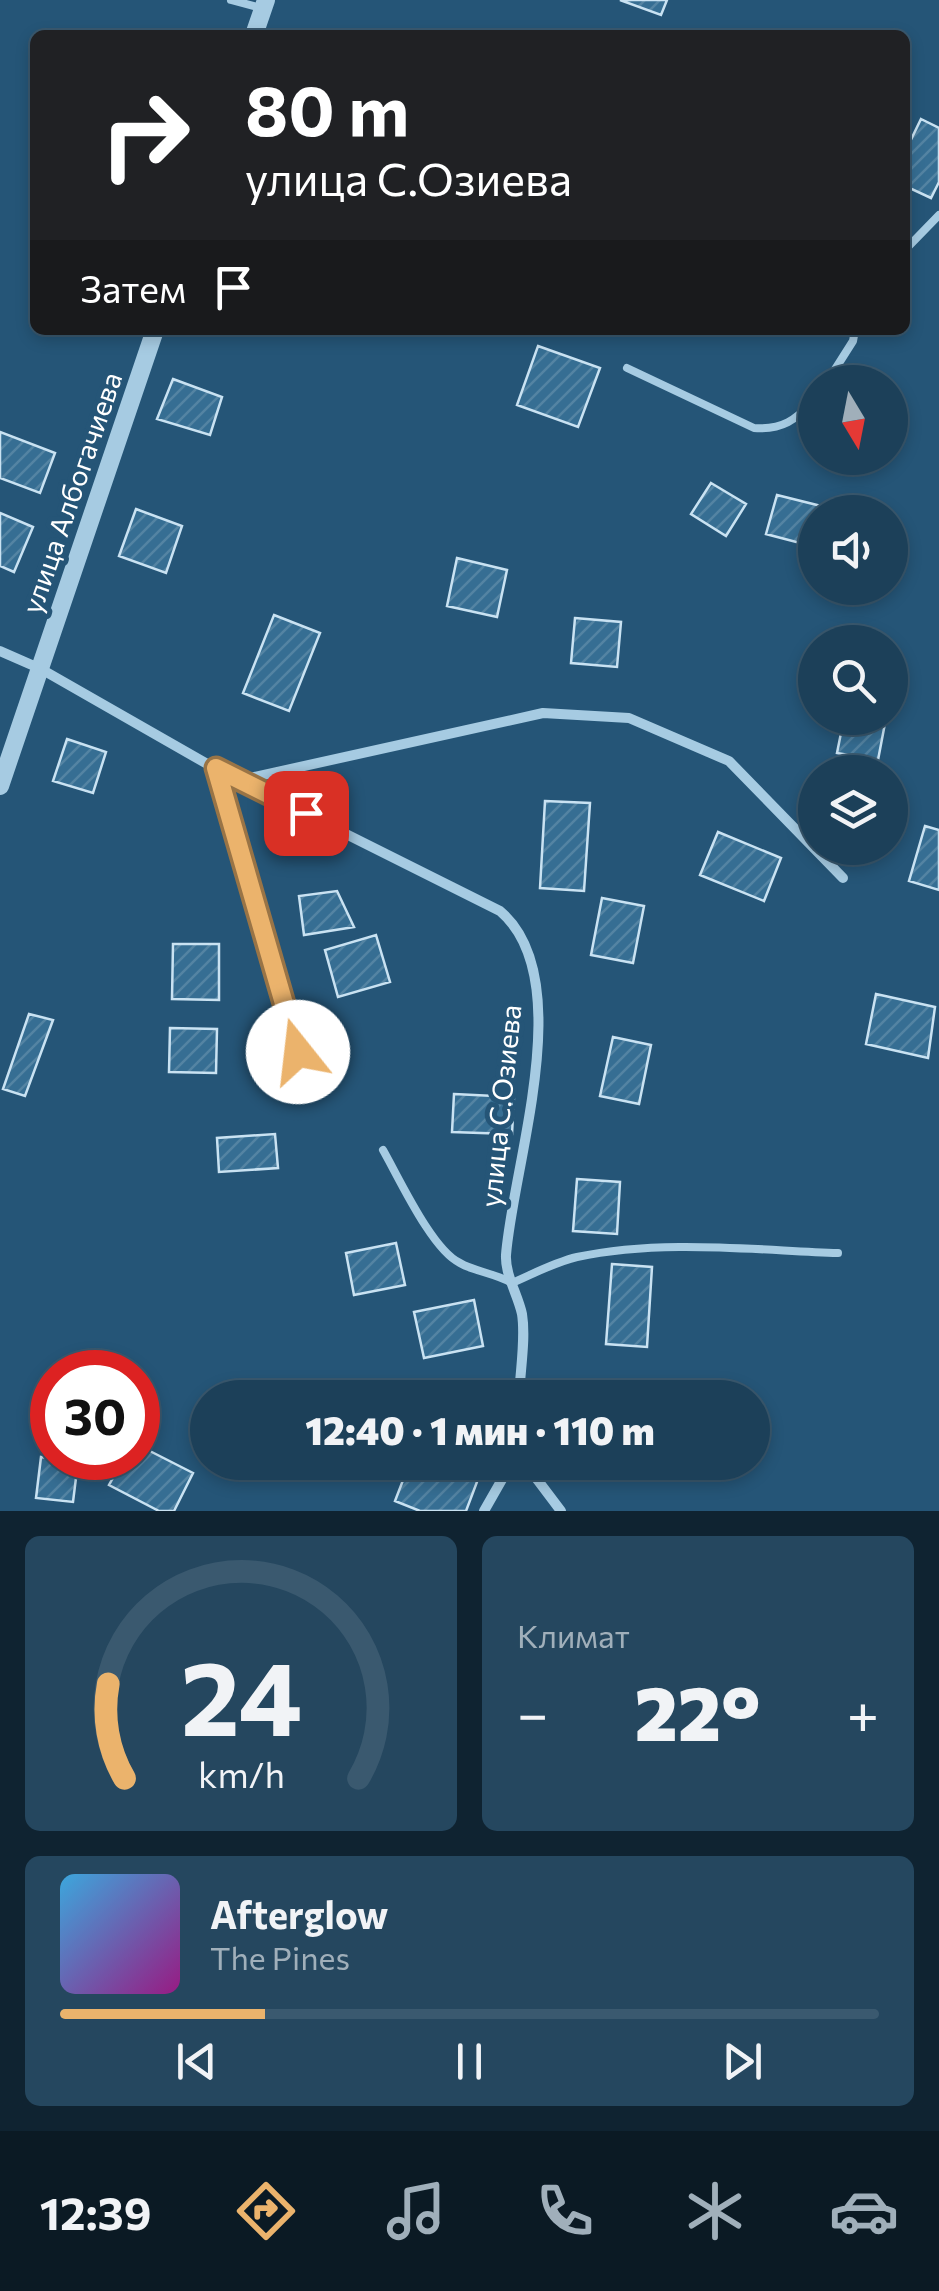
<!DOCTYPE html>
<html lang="ru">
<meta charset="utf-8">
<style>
:root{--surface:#1c4059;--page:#25475f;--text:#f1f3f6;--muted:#a0afba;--line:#3a596f;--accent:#ebb36c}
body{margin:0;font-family:Commissioner,sans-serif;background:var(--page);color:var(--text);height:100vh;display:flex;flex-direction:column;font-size:38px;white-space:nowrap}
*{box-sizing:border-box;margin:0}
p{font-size:32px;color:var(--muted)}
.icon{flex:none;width:55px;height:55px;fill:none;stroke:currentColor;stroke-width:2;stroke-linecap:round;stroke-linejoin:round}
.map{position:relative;height:1511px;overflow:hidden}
.side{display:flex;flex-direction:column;gap:25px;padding:25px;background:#0f2331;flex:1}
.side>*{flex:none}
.guide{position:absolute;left:30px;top:30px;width:880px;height:305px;border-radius:15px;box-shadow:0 5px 15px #0003,0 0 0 2px var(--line);background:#202124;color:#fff;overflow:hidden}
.needle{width:65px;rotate:170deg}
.buttons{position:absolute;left:798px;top:365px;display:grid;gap:20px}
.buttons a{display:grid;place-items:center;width:110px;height:110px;border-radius:50%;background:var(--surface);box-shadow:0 5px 15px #0003,0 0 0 2px var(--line);font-size:50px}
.speed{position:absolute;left:30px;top:1350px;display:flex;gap:20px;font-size:50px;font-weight:700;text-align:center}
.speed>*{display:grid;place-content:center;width:130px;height:130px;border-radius:50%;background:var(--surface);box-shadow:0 5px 15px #0003,0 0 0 2px var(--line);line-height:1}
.speed .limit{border:15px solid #d22;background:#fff;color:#111}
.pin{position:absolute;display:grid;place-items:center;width:85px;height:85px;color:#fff;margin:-42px;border-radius:20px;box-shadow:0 5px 15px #0006}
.me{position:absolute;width:110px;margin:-55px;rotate:344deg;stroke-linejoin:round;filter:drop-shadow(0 0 8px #0008)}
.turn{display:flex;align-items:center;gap:35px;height:210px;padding:0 50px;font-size:45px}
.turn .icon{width:130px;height:130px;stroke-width:2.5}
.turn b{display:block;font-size:70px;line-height:85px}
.then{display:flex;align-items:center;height:95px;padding:0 50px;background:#0003;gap:20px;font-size:38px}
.big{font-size:75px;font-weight:800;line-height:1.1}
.side .card{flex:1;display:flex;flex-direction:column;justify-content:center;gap:15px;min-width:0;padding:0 35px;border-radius:15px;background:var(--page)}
.side .dial{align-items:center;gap:0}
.dial svg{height:260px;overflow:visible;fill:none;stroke:var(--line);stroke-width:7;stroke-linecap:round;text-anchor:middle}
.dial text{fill:var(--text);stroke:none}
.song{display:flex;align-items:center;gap:30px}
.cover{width:120px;height:120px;border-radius:15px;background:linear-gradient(135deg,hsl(200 70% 55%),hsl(310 70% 35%))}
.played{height:10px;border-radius:5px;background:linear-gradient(90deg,var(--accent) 25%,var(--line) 25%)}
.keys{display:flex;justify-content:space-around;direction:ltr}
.heat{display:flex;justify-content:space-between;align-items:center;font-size:55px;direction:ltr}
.side .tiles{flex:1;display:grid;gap:25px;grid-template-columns:1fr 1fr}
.card:last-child{grid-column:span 2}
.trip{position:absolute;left:190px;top:1380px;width:580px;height:100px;border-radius:50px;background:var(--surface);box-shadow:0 5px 15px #0003,0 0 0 2px var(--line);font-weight:800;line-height:100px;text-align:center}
.menu{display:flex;height:160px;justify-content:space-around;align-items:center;background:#0b1a24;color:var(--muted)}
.menu .icon{width:70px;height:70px}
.menu .selected{color:var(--accent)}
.menu b{font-size:45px;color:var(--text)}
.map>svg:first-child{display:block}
</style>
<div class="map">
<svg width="939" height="1511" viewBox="0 0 939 1511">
<defs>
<pattern id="building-hatch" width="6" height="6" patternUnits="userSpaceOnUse" patternTransform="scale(2.5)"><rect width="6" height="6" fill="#366e93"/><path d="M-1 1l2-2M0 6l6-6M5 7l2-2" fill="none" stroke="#5484a3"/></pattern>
</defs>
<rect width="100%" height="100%" fill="#255577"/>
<path fill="url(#building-hatch)" stroke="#c9e2f2" stroke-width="2.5" d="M620 0H667L661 15Z
M921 119 939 128V182L931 198 905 186V152Z
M538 346 600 368 578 427 517 405Z
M173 379 222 397 210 435 157 419Z
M0 432 55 453 40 493 0 478Z
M711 483 746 504 726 536 691 514Z
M777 495 829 508 828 512H815V547L766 534Z
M136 509 182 526 166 573 119 556Z
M0 513 33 527 14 572 0 566Z
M457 558 507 570 497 617 447 606Z
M274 615 320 633 289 711 243 693Z
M575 618 621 622 617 667 571 663Z
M844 718H886L878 760 837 753Z
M67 739 106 752 93 793 53 781Z
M545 801 590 803 584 891 540 888Z
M925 826 939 830V890L909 881Z
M718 832 781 858 764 901 700 875Z
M337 891 354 927 304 935 299 896Z
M602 898 644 906 633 963 591 955Z
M376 935 390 982 338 997 325 950Z
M173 944H219V1000L172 999Z
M876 994 935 1007 928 1058 866 1044Z
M29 1014 53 1020 25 1096 3 1089Z
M170 1028 217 1029 216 1073 169 1072Z
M613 1037 651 1045 639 1104 600 1096Z
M454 1094 514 1097 512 1134 452 1132Z
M275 1134 278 1168 219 1172 217 1138Z
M577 1179 620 1182 617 1234 573 1231Z
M396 1243 405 1285 354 1295 346 1253Z
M612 1264 652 1267 647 1347 606 1344Z
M474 1300 483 1346 424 1358 414 1312Z
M138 1445 193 1473 174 1511H159L109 1485 124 1458H138Z
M41 1457 78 1462 73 1502 36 1498Z
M410 1462H449L480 1474 466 1511H420L395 1501Z"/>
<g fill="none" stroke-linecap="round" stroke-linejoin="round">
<path stroke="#a6cbe2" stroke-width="8" d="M231 0 261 8
M905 250 939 215
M627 368 754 428C783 430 795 420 815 400
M827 382 853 341 855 330
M383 1150C399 1178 432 1250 460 1263 473 1271 494 1273 512 1283 533 1274 555 1262 577 1257 661 1239 753 1250 838 1253"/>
<path stroke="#a6cbe2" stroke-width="10" d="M0 651 41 669 216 769 500 911C579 978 513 1164 506 1255 505 1275 518 1295 522 1314 526 1339 520 1371 519 1398
M216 769 298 1052
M241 780 543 713 629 718 729 761 843 878
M524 1462 561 1511
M484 1511 512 1462"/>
<path stroke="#a6cbe2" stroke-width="18" d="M254 35 266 0
M0 786 155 330"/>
</g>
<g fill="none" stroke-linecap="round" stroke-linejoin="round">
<g stroke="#997446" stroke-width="25">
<path id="route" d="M298 1052 216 768 306 813"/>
</g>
<use href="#route" stroke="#ebb36c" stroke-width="18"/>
</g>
<g text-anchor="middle" stroke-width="10" stroke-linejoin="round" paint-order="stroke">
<g font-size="28" fill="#fff" stroke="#255577">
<text transform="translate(72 493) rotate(-71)" y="10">улица Албогачиева</text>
<text transform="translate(501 1106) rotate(-84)" y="10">улица С.Озиева</text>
</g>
</g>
</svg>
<div class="buttons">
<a><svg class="needle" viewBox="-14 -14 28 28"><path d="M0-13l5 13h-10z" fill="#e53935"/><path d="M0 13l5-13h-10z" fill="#a0afba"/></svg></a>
<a><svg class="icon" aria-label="sound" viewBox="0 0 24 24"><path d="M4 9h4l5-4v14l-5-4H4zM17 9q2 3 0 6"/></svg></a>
<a><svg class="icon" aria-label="search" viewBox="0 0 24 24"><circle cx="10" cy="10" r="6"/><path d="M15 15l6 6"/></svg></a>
<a><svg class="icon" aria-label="layers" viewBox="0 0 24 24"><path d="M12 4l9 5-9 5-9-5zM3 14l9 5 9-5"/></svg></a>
</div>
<div class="speed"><div class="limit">30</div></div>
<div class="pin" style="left:306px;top:813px;background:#d93025"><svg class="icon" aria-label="arrive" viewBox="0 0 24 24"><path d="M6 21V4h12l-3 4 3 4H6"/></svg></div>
<svg class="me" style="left:298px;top:1052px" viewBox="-20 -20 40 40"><circle r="19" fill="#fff"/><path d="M0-13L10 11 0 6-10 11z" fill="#ebb36c"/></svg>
<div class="trip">12:40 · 1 мин · 110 m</div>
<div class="guide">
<div class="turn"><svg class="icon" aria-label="right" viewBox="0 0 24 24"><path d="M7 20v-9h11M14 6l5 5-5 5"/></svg><div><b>80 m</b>улица С.Озиева</div></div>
<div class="then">Затем<svg class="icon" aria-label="arrive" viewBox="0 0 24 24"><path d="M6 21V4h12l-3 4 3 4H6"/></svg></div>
</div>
</div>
<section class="side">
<div class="tiles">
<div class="card dial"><svg viewBox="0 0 100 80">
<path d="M14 69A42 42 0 1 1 86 69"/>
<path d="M14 69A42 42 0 0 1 9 40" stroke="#ebb36c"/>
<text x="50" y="56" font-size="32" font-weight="700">24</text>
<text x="50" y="72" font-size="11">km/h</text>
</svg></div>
<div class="card"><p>Климат</p>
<div class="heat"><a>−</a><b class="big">22°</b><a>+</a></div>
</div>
<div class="card">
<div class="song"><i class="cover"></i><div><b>Afterglow</b><p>The Pines</p></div></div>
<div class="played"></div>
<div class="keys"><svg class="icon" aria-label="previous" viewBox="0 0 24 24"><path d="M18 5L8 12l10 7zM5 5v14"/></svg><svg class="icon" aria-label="pause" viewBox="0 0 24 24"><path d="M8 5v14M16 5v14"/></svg><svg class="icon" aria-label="next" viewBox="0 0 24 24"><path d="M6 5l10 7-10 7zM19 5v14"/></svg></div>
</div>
</div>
</section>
<nav class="menu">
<b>12:39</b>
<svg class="icon selected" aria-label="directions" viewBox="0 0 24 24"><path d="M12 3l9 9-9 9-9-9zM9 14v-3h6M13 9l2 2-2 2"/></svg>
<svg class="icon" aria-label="music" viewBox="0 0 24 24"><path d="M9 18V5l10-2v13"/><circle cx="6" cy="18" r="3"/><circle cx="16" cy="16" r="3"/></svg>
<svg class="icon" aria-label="phone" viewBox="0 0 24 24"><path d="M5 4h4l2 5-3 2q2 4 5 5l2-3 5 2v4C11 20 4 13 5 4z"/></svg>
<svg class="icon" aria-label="climate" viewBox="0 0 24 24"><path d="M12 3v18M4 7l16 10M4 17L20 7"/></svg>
<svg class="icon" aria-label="car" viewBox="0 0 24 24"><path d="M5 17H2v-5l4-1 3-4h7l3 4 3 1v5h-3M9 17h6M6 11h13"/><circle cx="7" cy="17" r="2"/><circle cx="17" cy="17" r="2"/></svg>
</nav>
